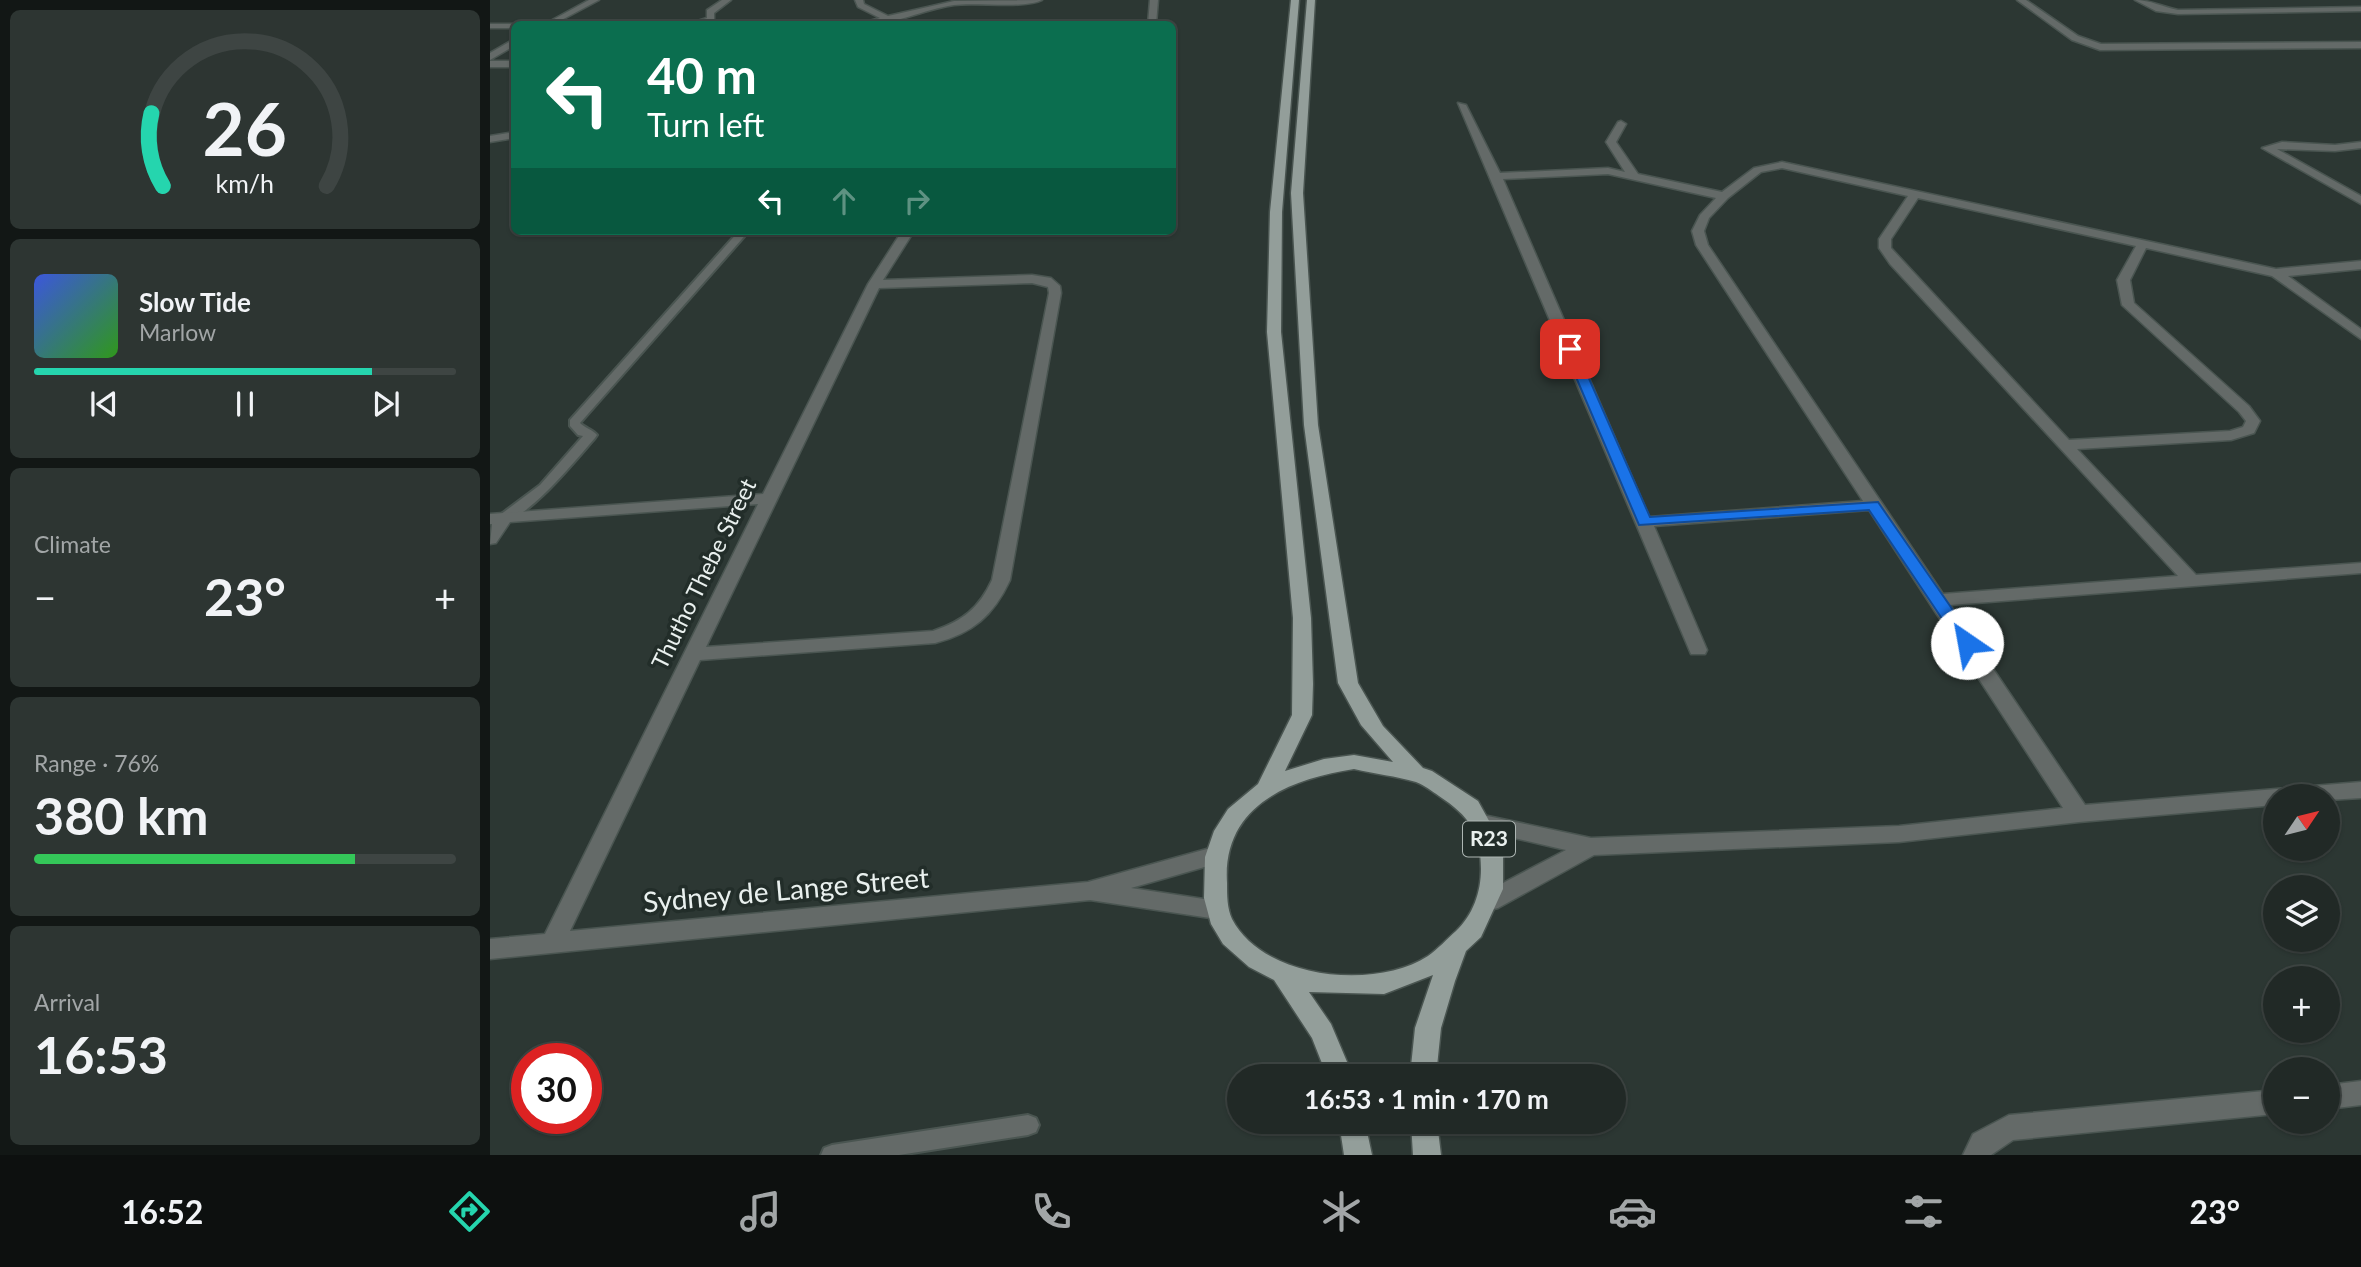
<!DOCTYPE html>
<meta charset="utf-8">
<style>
:root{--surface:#212926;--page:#2d3532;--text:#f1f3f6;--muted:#a2a6a7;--line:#3e4543;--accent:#25d5ae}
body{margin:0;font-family:Lato,sans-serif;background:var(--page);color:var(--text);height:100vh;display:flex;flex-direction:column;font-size:26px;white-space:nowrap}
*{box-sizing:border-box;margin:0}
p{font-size:23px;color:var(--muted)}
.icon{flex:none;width:38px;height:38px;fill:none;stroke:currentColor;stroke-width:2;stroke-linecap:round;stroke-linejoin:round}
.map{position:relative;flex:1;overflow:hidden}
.details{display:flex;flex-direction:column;gap:10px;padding:10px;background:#121715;width:490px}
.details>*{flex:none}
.guide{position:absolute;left:21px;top:21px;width:665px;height:214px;border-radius:10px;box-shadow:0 2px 5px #0004,0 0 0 2px var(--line);background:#0b6e4f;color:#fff;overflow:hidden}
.needle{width:46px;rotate:55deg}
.controls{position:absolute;left:1773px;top:784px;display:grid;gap:14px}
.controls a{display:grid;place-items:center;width:77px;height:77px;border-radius:50%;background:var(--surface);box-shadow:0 2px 5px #0004,0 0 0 2px var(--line);font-size:35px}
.speed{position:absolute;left:21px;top:1043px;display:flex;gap:14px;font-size:35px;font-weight:700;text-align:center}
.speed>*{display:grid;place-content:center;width:91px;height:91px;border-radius:50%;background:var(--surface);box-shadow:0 2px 5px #0004,0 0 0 2px var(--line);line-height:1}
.speed .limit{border:10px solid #d22;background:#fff;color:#111}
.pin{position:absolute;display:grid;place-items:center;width:60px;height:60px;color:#fff;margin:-30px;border-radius:14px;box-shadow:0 4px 10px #0006}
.me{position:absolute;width:77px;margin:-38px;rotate:327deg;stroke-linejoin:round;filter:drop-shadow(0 0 5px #0008)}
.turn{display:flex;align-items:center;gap:24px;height:147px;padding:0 21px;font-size:32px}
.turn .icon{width:91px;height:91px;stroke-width:2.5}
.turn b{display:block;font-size:49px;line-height:60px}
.lanes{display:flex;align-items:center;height:66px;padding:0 21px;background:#0003;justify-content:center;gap:35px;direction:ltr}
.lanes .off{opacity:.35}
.big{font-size:52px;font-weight:700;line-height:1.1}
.details .widget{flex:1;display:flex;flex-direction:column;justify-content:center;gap:10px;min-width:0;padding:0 24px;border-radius:10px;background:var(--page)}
.details .dial{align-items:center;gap:0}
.dial svg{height:182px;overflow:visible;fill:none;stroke:var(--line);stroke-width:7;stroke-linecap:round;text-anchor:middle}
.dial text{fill:var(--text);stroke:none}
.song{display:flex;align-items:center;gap:21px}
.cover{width:84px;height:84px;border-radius:10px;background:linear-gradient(135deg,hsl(230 70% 55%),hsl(110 70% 35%))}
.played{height:7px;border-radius:4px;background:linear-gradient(90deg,var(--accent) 80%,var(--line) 80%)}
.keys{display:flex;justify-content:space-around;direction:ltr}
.heat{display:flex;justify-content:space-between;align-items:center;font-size:38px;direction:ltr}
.charge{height:10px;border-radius:5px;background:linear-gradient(90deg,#34c759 76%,var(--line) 0)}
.trip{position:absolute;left:737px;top:1064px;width:399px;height:70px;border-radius:35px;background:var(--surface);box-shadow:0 2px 5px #0004,0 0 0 2px var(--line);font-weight:700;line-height:70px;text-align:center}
.tabs{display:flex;height:112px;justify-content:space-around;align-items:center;background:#0d100f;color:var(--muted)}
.tabs .icon{width:49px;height:49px}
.tabs .on{color:var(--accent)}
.tabs b{font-size:32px;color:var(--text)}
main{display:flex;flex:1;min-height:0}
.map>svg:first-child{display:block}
</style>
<main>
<section class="details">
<div class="widget dial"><svg viewBox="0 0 100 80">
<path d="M14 69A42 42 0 1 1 86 69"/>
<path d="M14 69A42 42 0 0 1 9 37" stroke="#25d5ae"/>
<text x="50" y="56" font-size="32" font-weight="700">26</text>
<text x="50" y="72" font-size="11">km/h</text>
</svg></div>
<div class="widget">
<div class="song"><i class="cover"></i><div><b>Slow Tide</b><p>Marlow</p></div></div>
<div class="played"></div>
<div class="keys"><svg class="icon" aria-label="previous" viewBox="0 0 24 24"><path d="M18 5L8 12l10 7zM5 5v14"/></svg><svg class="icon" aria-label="pause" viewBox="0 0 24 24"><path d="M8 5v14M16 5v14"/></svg><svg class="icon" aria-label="next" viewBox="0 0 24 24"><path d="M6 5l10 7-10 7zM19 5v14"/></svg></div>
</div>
<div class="widget"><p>Climate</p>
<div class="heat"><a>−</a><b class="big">23°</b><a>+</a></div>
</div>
<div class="widget"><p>Range · 76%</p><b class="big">380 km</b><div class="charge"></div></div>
<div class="widget"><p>Arrival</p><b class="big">16:53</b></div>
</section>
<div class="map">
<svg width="1871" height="1155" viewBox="0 0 1871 1155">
<rect width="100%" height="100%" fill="#2c3733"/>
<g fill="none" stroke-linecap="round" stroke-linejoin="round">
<g stroke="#4a5551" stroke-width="4">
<path id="service" d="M249 231H259L90 423C95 428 103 430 107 435L105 438C89 456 34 525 10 521L8 518 10 515 50 485 93 436 88 435 80 426V420Z
M538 1115 546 1118 549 1125 546 1132 538 1135 409 1155H331L334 1148 342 1145Z"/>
</g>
<g stroke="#4a5551" stroke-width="3">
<path id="minor" d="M99 0H109L64 24H55Z
M232 0H241L224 13V21L198 24 217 18V10Z
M365 0H373L374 4 398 16 464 1 552 0C535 9 486 2 464 5 430 10 401 27 369 24L390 18 368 7Z
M660 0H668L666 24H658Z
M1527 0H1536L1588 36 1611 44 1871 42V48L1610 50 1582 40Z
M1645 0C1660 0 1673 7 1688 10L1871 7V11L1688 14 1666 11Z
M0 24H27L24 28H0Z
M21 41H24V46L0 60V53Z
M0 61H24V67H0Z
M968 103 976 105 1010 173 1118 168 1135 172 1116 142 1128 122 1131 121 1136 124 1126 142 1148 174 1232 192 1264 168 1292 162 1786 269 1871 261V269L1798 276 1871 329V339L1782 276 1656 248 1640 280 1644 303 1759 406 1770 421 1764 433 1741 440 1587 449 1706 575 1871 563V573L1460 605 1595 805 1871 782V798L1838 800V796H1785V805L1589 822 1409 842 1104 855 1008 908 1000 910 992 908 989 901 992 894 1076 850 985 829 982 823 985 817 993 815 1101 838 1409 826 1573 808 1379 510 1164 526 1217 650 1215 654H1201ZM1292 168 1418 196 1389 239V248L1400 264 1688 576 1453 594 1218 245 1214 231 1219 218 1238 198 1271 172ZM1118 174 1226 198 1210 215 1202 231 1206 245 1373 501 1159 517 1013 179ZM1428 198 1646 246 1627 280 1632 305 1749 412 1756 421 1753 427 1740 431 1579 440 1401 248V239Z
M24 132V138L0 142V136Z
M1792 142 1845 145 1871 142V148L1845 151 1787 149 1871 196V204L1772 148Z
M412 231H424L393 280 542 275 561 278 570 286 571 293 520 580C503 616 483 633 445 643L210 660 80 931 598 882 724 847 732 850 735 856 732 862 641 888 727 901 735 903 739 910 735 917 727 919 600 900 0 959V939L55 934 268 504 20 522 6 543 0 544 2 524H0V514L273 494 378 284ZM542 283 558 287 559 293 502 580C489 608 473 621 443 631L216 647 389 288Z
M1871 1081V1105L1838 1109V1085Z
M1785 1090V1114L1523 1140 1501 1155H1473L1483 1134 1519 1115Z"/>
</g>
<g stroke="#4a5551" stroke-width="3">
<path id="primary" d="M801 0H809L792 212 791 332 821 618 823 684 822 715 795 771 834 759 864 755 903 762 871 725 848 683 814 425 801 193 817 0H825L813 193 828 425 868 683 893 726 933 768 942 771 988 801 1013 846V889L991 937 976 951 965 981 951 1028 946 1076H920L925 1028 943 975 894 994 819 992 841 1024 863 1076H837L822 1038 784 980 759 967 733 944 721 924 714 898 715 857 724 831 738 809 768 784 802 715 803 618 777 332 780 212ZM864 769C885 774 906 776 926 782 934 785 942 791 949 796 979 816 991 832 991 869 991 892 983 915 966 931 957 939 948 949 938 956 886 990 774 980 742 919 737 908 737 895 737 883 732 806 799 779 864 769Z
M849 1122H875L882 1155H854Z
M921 1122H947L951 1155H923Z"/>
</g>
<use href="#service" fill="#646a68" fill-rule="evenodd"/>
<use href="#minor" fill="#646a68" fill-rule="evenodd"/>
<use href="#primary" fill="#939e9a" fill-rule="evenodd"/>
</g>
<path fill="#1a73e8" stroke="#114b97" stroke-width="2" d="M1080 345 1086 349 1160 517 1388 502 1483 639 1485 643 1483 647H1471L1379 510 1149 525 1074 349Z"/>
<g text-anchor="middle" stroke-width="7" stroke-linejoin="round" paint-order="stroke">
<rect fill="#222d29" stroke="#adb6b3" stroke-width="2" x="973" y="821.5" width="52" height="35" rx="5"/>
<g font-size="21" font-weight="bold" fill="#e9f0ee">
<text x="999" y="846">R23</text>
</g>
<g font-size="23" fill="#e9f0ee" stroke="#222d29">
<text transform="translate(214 574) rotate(-64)" y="8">Thutho Thebe Street</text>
</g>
<g font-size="28" fill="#e9f0ee" stroke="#222d29">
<text transform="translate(296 890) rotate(-5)" y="10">Sydney de Lange Street</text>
</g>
</g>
</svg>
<div class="controls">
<a><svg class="needle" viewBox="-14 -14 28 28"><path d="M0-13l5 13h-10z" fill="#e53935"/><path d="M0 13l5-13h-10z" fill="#a2a6a7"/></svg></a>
<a><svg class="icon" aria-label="layers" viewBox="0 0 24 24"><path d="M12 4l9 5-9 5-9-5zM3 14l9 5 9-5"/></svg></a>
<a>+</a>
<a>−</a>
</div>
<div class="speed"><div class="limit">30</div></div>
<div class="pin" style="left:1080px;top:349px;background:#d93025"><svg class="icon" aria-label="arrive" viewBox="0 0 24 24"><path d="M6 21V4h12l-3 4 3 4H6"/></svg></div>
<svg class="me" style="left:1477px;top:643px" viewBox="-20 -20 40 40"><circle r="19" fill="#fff"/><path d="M0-13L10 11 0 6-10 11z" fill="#1a73e8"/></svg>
<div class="trip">16:53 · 1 min · 170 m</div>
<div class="guide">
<div class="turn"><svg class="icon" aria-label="left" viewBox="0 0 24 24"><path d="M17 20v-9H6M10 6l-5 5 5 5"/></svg><div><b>40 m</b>Turn left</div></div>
<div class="lanes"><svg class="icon" aria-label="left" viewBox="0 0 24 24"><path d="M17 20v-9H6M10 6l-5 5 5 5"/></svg><svg class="icon off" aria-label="ahead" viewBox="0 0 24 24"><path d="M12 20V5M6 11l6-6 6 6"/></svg><svg class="icon off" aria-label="right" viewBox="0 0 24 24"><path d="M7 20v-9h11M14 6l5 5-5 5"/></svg></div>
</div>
</div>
</main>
<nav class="tabs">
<b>16:52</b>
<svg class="icon on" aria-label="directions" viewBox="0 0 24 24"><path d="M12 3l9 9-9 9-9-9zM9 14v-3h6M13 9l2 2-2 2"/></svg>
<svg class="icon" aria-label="music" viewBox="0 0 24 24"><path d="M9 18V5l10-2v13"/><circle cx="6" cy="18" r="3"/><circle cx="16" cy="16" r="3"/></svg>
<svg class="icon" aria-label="phone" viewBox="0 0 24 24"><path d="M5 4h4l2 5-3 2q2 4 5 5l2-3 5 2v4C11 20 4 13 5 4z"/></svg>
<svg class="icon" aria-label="climate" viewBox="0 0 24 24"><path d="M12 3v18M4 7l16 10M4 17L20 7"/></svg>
<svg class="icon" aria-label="car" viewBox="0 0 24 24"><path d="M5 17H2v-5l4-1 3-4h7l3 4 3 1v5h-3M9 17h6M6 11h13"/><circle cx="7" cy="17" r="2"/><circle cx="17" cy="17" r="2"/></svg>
<svg class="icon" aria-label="filters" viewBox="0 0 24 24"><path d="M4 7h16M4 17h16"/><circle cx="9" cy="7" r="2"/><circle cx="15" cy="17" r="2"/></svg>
<b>23°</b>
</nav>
